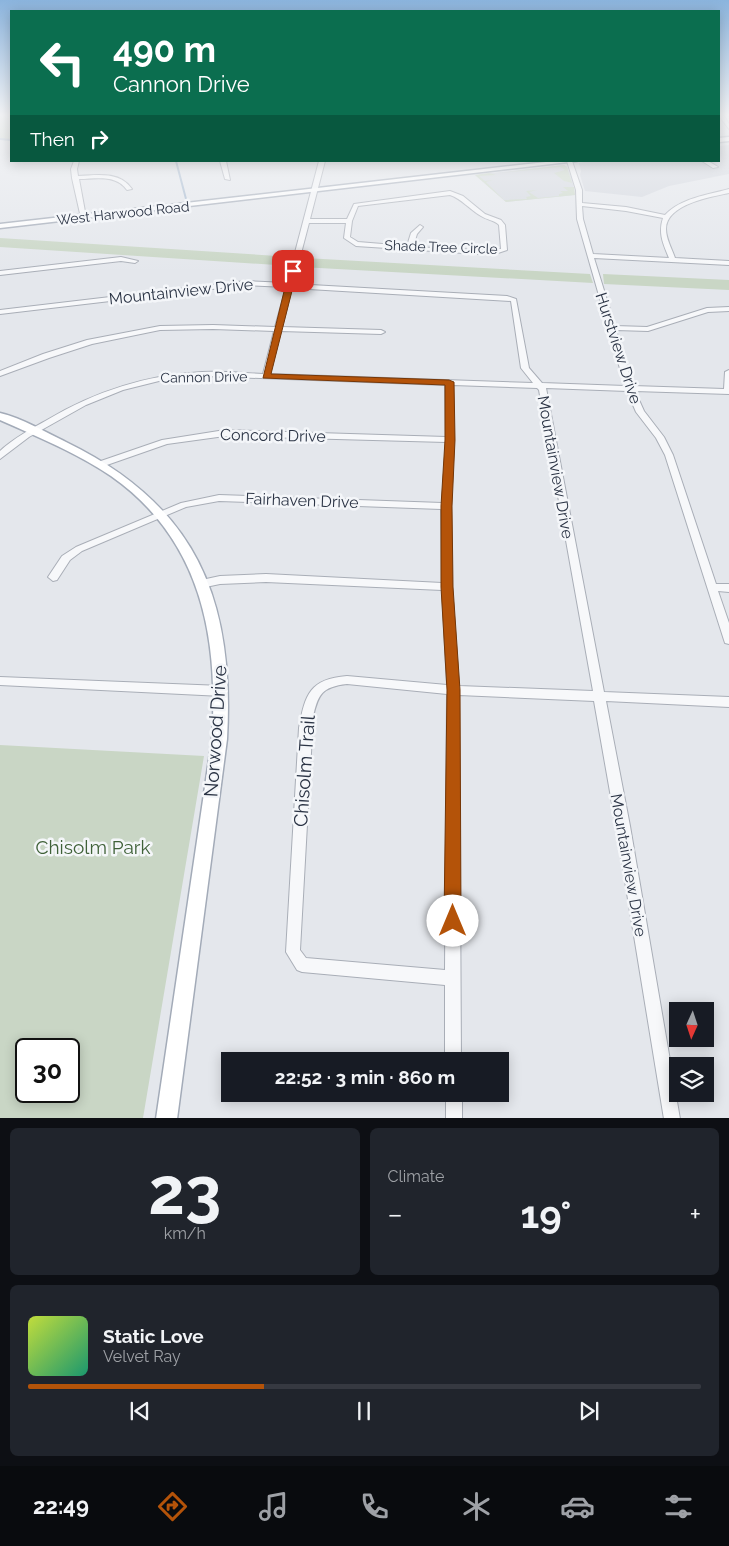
<!DOCTYPE html>
<meta charset="utf-8">
<style>
:root{--surface:#171b24;--page:#20242c;--text:#f1f3f6;--muted:#9ea1a6;--line:#363941;--accent:#b45309}
body{margin:0;font-family:Raleway,sans-serif;background:var(--page);color:var(--text);height:100vh;display:flex;flex-direction:column;font-size:19px;white-space:nowrap}
*{box-sizing:border-box;margin:0}
p{font-size:16px;color:var(--muted)}
.icon{flex:none;width:28px;height:28px;fill:none;stroke:currentColor;stroke-width:2;stroke-linecap:round;stroke-linejoin:round}
.map{position:relative;height:1118px;overflow:hidden}
.side{display:flex;flex-direction:column;gap:10px;padding:10px;background:#0d0f14;flex:1}
.side>*{flex:none}
.guide{position:absolute;left:10px;top:10px;width:710px;height:152px;border-radius:0px;box-shadow:0 2px 12px #0003;background:#0b6e4f;color:#fff;overflow:hidden}
.needle{width:32px;rotate:183deg}
.buttons{position:absolute;left:669px;top:1002px;display:grid;gap:10px}
.buttons a{display:grid;place-items:center;width:45px;height:45px;border-radius:0px;background:var(--surface);box-shadow:0 2px 12px #0003;font-size:25px}
.speed{position:absolute;left:15px;top:1038px;display:flex;gap:10px;font-size:25px;font-weight:700;text-align:center}
.speed>*{display:grid;place-content:center;width:65px;height:65px;border-radius:50%;background:var(--surface);box-shadow:0 2px 12px #0003;line-height:1}
.speed .limit{border:2px solid #111;border-radius:8px;background:#fff;color:#111}
.pin{position:absolute;display:grid;place-items:center;width:42px;height:42px;color:#fff;margin:-21px;border-radius:10px;box-shadow:0 2px 8px #0006}
.me{position:absolute;width:55px;margin:-28px;rotate:0deg;stroke-linejoin:round;filter:drop-shadow(0 0 4px #0008)}
.turn{display:flex;align-items:center;gap:18px;height:105px;padding:0 20px;font-size:22px}
.turn .icon{width:65px;height:65px;stroke-width:2.5}
.turn b{display:block;font-size:35px;line-height:42px}
.then{display:flex;align-items:center;height:48px;padding:0 20px;background:#0003;gap:10px;font-size:19px}
.big{font-size:38px;font-weight:700;line-height:1.1}
.side .card{flex:1;display:flex;flex-direction:column;justify-content:center;gap:8px;min-width:0;padding:0 18px;border-radius:8px;background:var(--page)}
.side .dial{align-items:center;gap:0}
.dial b{font-size:65px;line-height:1}
.song{display:flex;align-items:center;gap:15px}
.cover{width:60px;height:60px;border-radius:8px;background:linear-gradient(135deg,hsl(70 70% 55%),hsl(160 70% 35%))}
.played{height:5px;border-radius:2px;background:linear-gradient(90deg,var(--accent) 35%,var(--line) 35%)}
.keys{display:flex;justify-content:space-around;direction:ltr}
.heat{display:flex;justify-content:space-between;align-items:center;font-size:28px;direction:ltr}
.side .tiles{flex:1;display:grid;gap:10px;grid-template-columns:1fr 1fr}
.card:last-child{grid-column:span 2}
.trip{position:absolute;left:221px;top:1052px;width:288px;height:50px;border-radius:0px;background:var(--surface);box-shadow:0 2px 12px #0003;font-weight:700;line-height:50px;text-align:center}
.tab-bar{display:flex;height:80px;justify-content:space-around;align-items:center;background:#090b0e;color:var(--muted)}
.tab-bar .icon{width:35px;height:35px}
.tab-bar .on{color:var(--accent)}
.tab-bar b{font-size:22px;color:var(--text)}
.map>svg:first-child{display:block}
</style>
<div class="map">
<svg width="729" height="1119" viewBox="0 0 729 1119">
<rect width="100%" height="100%" fill="#e4e7ec"/>
<path fill="#d2d6de" d="M729 145V174L669 186 642 197 585 191 580 175 581 171 579 163 589 161H719V146Z
M564 165 567 167 572 179 575 195 506 202 475 175Z"/>
<path fill="#c9d6c5" fill-rule="evenodd" d="M0 117 11 118V139H0Z
M564 165 567 167 572 183 564 181 554 173 565 170 560 167 500 173Z
M489 173 496 175 479 176 485 181 493 180 486 182 504 200 527 199 526 197 531 196 526 191 537 190 529 192 538 198 559 196V194L563 193 560 191H568L563 187H574L575 195 506 202 475 175Z
M0 238 293 257 291 266 0 247Z
M305 258 590 274 593 283 301 267Z
M603 274 729 280V290L604 284Z
M0 745 204 756 143 1118H0ZM26 1049H69V1091H26Z"/>
<g fill="none" stroke-linecap="round" stroke-linejoin="round">
<path stroke="#9fb4cc" stroke-width="2" d="M0 139 11 140
M176 161 186 199"/>
<g stroke="#a9aeb7" stroke-width="2">
<path id="minor" d="M719 116H724L729 124V129Z
M74 161H79L77 169 78 176C97 175 120 171 132 189L127 190C116 174 96 179 79 179L86 217 81 218 72 178 71 169Z
M220 161H226L230 180 225 179Z
M319 161H325L310 219H347L354 204 450 191 463 196 485 214 501 220 505 225 507 250 495 254H479L356 246 344 238 346 223H309L293 284 507 296 516 299 529 368 542 383 625 386 577 219 576 190 567 161H572L582 190V203L626 207 665 215C681 198 707 195 729 189V193C711 197 666 204 666 229 666 239 672 249 675 258L729 261V265L594 258 615 326 647 327 707 308 729 307V311L708 312 648 331 616 330 633 386 724 389 725 372 729 370V394L635 391 644 411 664 437 673 455 716 584H729V592L718 591 729 623V644L725 643 724 640 665 455 656 438 636 412 627 391 546 388 604 692 729 697V707L606 701 630 826 680 1119H664L616 826 594 701 459 695 461 1061H445V985L302 972 297 970 286 952 299 728C305 694 310 679 347 676L447 685 442 590 266 582 220 584 201 588 196 584 197 581 220 576 266 574 442 583 441 509 219 501 186 507 82 551 70 560 57 580 53 581 48 577 62 556 76 547 181 503 219 495 442 503 446 442 225 436 167 444 104 466H98L97 464 98 462 162 440 225 430 446 437 445 385 204 376 159 381 123 390 86 405 29 437 0 459V451C14 438 31 429 47 420 96 391 146 375 202 372 222 371 243 373 263 374L274 331 213 329 160 330 92 344 49 358 0 376V371L43 354 87 340 160 326 213 325 275 327 286 287 246 285 0 314V310L246 281 287 283ZM450 195C462 199 469 209 481 216 487 220 494 220 499 225L501 249 479 250 413 247 417 234 423 227 420 225 411 233 407 246 358 242 350 237 352 221 358 206ZM582 206 626 211 663 218C658 233 663 244 669 258L593 254 583 219ZM292 288 511 301 521 368 533 383 270 374 281 331 381 334 385 332 381 330 282 327ZM453 385 537 388 539 390 593 691 459 686 452 587 451 506 454 440ZM347 684 447 694 445 970 306 958 300 950 313 717C318 694 322 687 347 684Z
M702 161H708L718 167 713 168Z
M121 257 138 261 135 263 121 261 0 275V271Z
M0 677 222 686 226 688 228 691 226 694 222 696 0 685Z
M446 1094H462V1119H446Z"/>
</g>
<g stroke="#a3abb8" stroke-width="3">
<path id="major" d="M729 137V141L719 142V138Z
M555 161H577L0 228V224Z
M0 413C22 418 45 432 66 442 196 505 235 599 227 739L177 1119H156L212 739C219 637 201 539 111 476 77 453 38 437 0 420Z"/>
</g>
<use href="#minor" fill="#f7f8fa" fill-rule="evenodd"/>
<use href="#major" fill="#fff" fill-rule="evenodd"/>
</g>
<linearGradient id="sky" x2="0" y2="1"><stop stop-color="#8bb4dd"/><stop offset="0.42" stop-color="#f3f4f6"/><stop offset="1" stop-color="#f3f4f6" stop-opacity="0"/></linearGradient>
<rect width="729" height="273" fill="url(#sky)"/>
<path fill="#b45309" stroke="#753606" d="M293 269 297 271 271 374 449 380 454 382 455 440 452 506 453 587 460 690 461 921 458 926 453 929 447 926 444 921 447 690 441 587V506L445 440V385L263 378 289 271Z"/>
<g text-anchor="middle" stroke-width="5" stroke-linejoin="round" paint-order="stroke">
<g font-size="14" fill="#2b3445" stroke="#f4f6f9">
<text transform="translate(123 213) rotate(-6)" y="5">West Harwood Road</text>
<text transform="translate(441 247) rotate(2)" y="5">Shade Tree Circle</text>
<text transform="translate(204 377) rotate(-1)" y="5">Cannon Drive</text>
</g>
<g font-size="16" fill="#2b3445" stroke="#f4f6f9">
<text transform="translate(181 291) rotate(-6)" y="6">Mountainview Drive</text>
<text transform="translate(619 348) rotate(72)" y="6">Hurstview Drive</text>
<text transform="translate(273 435) rotate(1)" y="6">Concord Drive</text>
<text transform="translate(556 467) rotate(80)" y="6">Mountainview Drive</text>
<text transform="translate(302 500) rotate(2)" y="6">Fairhaven Drive</text>
<text transform="translate(629 865) rotate(80)" y="6">Mountainview Drive</text>
</g>
<g font-size="19" fill="#2b3445" stroke="#f4f6f9">
<text transform="translate(215 731) rotate(-86)" y="7">Norwood Drive</text>
<text transform="translate(304 771) rotate(-86)" y="7">Chisolm Trail</text>
</g>
<g font-size="19" fill="#3f6138" stroke="#f4f6f9">
<text x="93" y="854">Chisolm Park</text>
</g>
</g>
</svg>
<div class="buttons">
<a><svg class="needle" viewBox="-14 -14 28 28"><path d="M0-13l5 13h-10z" fill="#e53935"/><path d="M0 13l5-13h-10z" fill="#9ea1a6"/></svg></a>
<a><svg class="icon" aria-label="layers" viewBox="0 0 24 24"><path d="M12 4l9 5-9 5-9-5zM3 14l9 5 9-5"/></svg></a>
</div>
<div class="speed"><div class="limit">30</div></div>
<div class="pin" style="left:293px;top:271px;background:#d93025"><svg class="icon" aria-label="arrive" viewBox="0 0 24 24"><path d="M6 21V4h12l-3 4 3 4H6"/></svg></div>
<svg class="me" style="left:453px;top:921px" viewBox="-20 -20 40 40"><circle r="19" fill="#fff"/><path d="M0-13L10 11 0 6-10 11z" fill="#b45309"/></svg>
<div class="trip">22:52 · 3 min · 860 m</div>
<div class="guide">
<div class="turn"><svg class="icon" aria-label="left" viewBox="0 0 24 24"><path d="M17 20v-9H6M10 6l-5 5 5 5"/></svg><div><b>490 m</b>Cannon Drive</div></div>
<div class="then">Then<svg class="icon" aria-label="right" viewBox="0 0 24 24"><path d="M7 20v-9h11M14 6l5 5-5 5"/></svg></div>
</div>
</div>
<section class="side">
<div class="tiles">
<div class="card dial"><b>23</b><p>km/h</p></div>
<div class="card"><p>Climate</p>
<div class="heat"><a>−</a><b class="big">19°</b><a>+</a></div>
</div>
<div class="card">
<div class="song"><i class="cover"></i><div><b>Static Love</b><p>Velvet Ray</p></div></div>
<div class="played"></div>
<div class="keys"><svg class="icon" aria-label="previous" viewBox="0 0 24 24"><path d="M18 5L8 12l10 7zM5 5v14"/></svg><svg class="icon" aria-label="pause" viewBox="0 0 24 24"><path d="M8 5v14M16 5v14"/></svg><svg class="icon" aria-label="next" viewBox="0 0 24 24"><path d="M6 5l10 7-10 7zM19 5v14"/></svg></div>
</div>
</div>
</section>
<nav class="tab-bar">
<b>22:49</b>
<svg class="icon on" aria-label="directions" viewBox="0 0 24 24"><path d="M12 3l9 9-9 9-9-9zM9 14v-3h6M13 9l2 2-2 2"/></svg>
<svg class="icon" aria-label="music" viewBox="0 0 24 24"><path d="M9 18V5l10-2v13"/><circle cx="6" cy="18" r="3"/><circle cx="16" cy="16" r="3"/></svg>
<svg class="icon" aria-label="phone" viewBox="0 0 24 24"><path d="M5 4h4l2 5-3 2q2 4 5 5l2-3 5 2v4C11 20 4 13 5 4z"/></svg>
<svg class="icon" aria-label="climate" viewBox="0 0 24 24"><path d="M12 3v18M4 7l16 10M4 17L20 7"/></svg>
<svg class="icon" aria-label="car" viewBox="0 0 24 24"><path d="M5 17H2v-5l4-1 3-4h7l3 4 3 1v5h-3M9 17h6M6 11h13"/><circle cx="7" cy="17" r="2"/><circle cx="17" cy="17" r="2"/></svg>
<svg class="icon" aria-label="filters" viewBox="0 0 24 24"><path d="M4 7h16M4 17h16"/><circle cx="9" cy="7" r="2"/><circle cx="15" cy="17" r="2"/></svg>
</nav>
